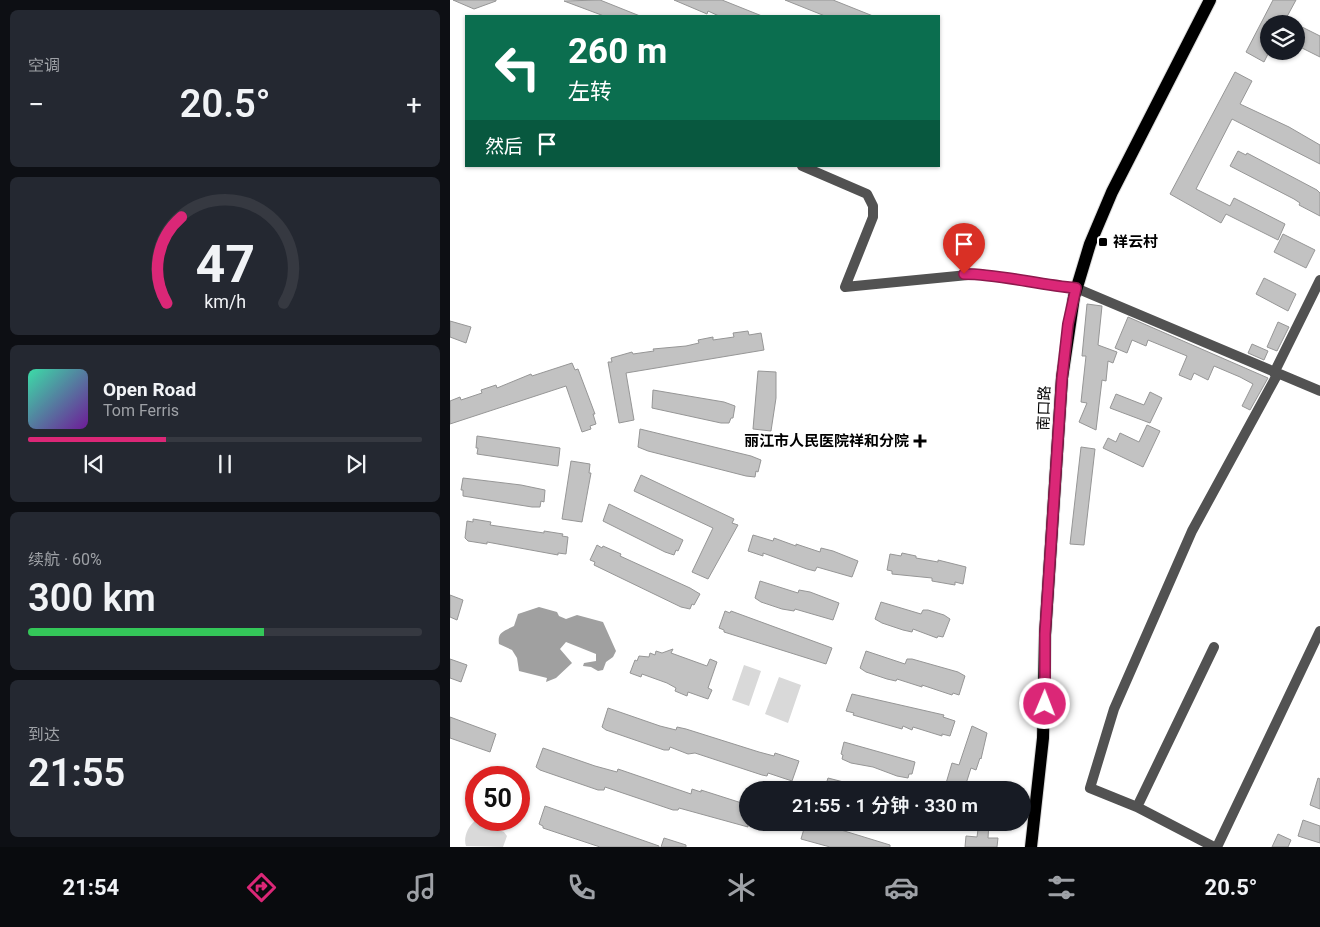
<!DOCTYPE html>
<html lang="zh">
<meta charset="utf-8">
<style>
:root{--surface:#171b24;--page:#242831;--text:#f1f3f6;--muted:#9ea1a6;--line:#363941;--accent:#db2777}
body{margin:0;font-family:Roboto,"Noto Sans SC",sans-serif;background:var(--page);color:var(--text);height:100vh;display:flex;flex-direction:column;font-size:19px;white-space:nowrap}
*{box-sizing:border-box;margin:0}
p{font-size:16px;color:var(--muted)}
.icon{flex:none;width:28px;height:28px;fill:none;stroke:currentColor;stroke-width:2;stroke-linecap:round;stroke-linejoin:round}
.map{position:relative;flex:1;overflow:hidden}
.side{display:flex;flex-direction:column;gap:10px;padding:10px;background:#0d0f14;width:450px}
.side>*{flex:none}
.guide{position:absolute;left:15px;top:15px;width:475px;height:152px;border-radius:0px;box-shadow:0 1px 4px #0004;background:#0b6e4f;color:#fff;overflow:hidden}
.controls{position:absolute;left:810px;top:15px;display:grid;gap:10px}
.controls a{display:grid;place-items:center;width:45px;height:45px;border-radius:50%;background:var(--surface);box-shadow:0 1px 4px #0004;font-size:25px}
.speed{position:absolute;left:15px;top:766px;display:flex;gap:10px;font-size:25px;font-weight:700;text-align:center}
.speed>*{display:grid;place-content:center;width:65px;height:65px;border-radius:50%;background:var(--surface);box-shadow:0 1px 4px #0004;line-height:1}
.speed .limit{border:8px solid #d22;background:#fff;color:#111}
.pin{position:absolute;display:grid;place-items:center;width:42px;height:42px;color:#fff;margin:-51px -21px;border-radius:50% 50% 50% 0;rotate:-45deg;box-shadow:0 0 5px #0007}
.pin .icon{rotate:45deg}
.me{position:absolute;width:55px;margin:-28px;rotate:1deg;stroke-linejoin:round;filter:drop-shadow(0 0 4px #0008)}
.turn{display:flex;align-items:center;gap:18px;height:105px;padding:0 20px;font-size:22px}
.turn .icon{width:65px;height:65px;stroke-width:2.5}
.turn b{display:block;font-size:35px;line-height:42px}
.then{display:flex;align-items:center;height:48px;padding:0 20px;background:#0003;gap:10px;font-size:19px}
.big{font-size:38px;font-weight:600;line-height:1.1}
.side .card{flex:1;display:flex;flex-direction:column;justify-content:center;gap:8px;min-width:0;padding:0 18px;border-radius:8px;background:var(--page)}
.side .dial{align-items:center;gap:0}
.dial svg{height:130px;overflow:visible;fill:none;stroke:var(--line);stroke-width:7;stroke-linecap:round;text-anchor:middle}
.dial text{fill:var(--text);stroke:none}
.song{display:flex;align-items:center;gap:15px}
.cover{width:60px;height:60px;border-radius:8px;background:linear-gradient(135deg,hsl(160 70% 55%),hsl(280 70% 35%))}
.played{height:5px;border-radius:2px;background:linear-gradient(90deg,var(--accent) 35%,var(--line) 35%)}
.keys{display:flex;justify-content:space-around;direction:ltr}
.heat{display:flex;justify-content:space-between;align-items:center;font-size:28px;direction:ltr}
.charge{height:8px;border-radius:4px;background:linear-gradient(90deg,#34c759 60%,var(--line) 0)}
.trip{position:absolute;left:289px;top:781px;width:292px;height:50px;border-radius:25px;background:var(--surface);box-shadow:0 1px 4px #0004;font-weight:600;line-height:50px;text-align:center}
.dock{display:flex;height:80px;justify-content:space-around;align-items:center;background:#090b0e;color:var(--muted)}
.dock .icon{width:35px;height:35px}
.dock .current{color:var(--accent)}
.dock b{font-size:22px;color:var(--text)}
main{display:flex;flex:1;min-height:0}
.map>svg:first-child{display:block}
</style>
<main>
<section class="side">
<div class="card"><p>空调</p>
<div class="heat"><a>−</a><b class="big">20.5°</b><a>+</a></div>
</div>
<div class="card dial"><svg viewBox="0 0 100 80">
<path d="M14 69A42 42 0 1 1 86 69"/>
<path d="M14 69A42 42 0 0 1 23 16" stroke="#db2777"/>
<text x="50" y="56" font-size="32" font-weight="700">47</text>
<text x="50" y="72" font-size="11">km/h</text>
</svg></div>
<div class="card">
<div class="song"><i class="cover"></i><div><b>Open Road</b><p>Tom Ferris</p></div></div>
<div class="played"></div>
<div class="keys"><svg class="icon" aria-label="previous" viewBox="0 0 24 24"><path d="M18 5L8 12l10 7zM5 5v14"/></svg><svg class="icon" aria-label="pause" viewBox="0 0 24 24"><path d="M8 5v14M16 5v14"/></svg><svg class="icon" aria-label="next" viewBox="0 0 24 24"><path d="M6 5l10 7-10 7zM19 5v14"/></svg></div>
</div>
<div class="card"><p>续航 · 60%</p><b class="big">300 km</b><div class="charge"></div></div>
<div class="card"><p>到达</p><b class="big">21:55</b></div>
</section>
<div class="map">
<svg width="870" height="847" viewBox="0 0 870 847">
<rect width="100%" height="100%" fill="#fff"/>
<path fill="#d9d9d9" d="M294 665 311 671 299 706 282 700Z
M329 677 351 685 338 723 315 714Z
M25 821 54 832 57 836 53 847 16 846C13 838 18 826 25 821Z"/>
<path fill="#a0a0a0" d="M89 607 107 612 109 616 116 619 127 615 153 622 166 651 163 657 156 662 153 670 148 671 141 667 133 666 134 663 146 661V654L116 642 110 649 122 663 106 678 96 682 97 678 69 671 67 658 62 650 49 644C47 632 54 631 64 626L68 614Z"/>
<path fill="#c2c2c2" stroke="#969696" d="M3 0H46V1L24 9Z
M150 0 190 16H154L114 1Z
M224 0H272L312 16H269L258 11 257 14Z
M335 0H383L423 16H375Z
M823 0H846L833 24H819V52L814 62 796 52Z
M846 24 870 36V57L846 45Z
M785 72 802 81 790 104 839 127 870 145V164L782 119 746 189 780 206 784 198 835 224 828 240 776 214 771 223 720 194Z
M788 151 796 155 797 153 867 190 870 193V216L849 205 850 203 844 199 780 166Z
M833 234 865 250 856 268 824 252Z
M814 278 846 294 838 311 806 294Z
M637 304 652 306 648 345 667 352 663 363 658 361 656 381 652 380 646 430 629 422 637 403 631 402 636 356H632Z
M678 317 818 378 800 410 792 406 803 384 790 377 764 366 758 380 744 373 741 380 729 375 737 356 698 340 696 346 682 340 677 353 665 348Z
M0 321 21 327 16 343 0 337Z
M828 322 839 327 827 351 817 347Z
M298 331 299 335 311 333 314 350 176 373 184 420 169 423 158 362H162L161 358 182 352 183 354 204 351 203 349 236 346 249 343 248 340 263 337V340L284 337 283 333Z
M802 344 818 351 814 360 798 353Z
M122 363 125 370 128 369 145 414H143L146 424 140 426 141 429 132 432 116 386 0 424V401L10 397 11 400 32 393 31 390 46 385 47 388 81 374 82 376Z
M308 371 326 372V398L321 431 303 429Z
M203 390 274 402 285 406 283 418H281L279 423H271L202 408Z
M700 392 712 398 700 423 660 408 666 394 694 405Z
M697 425 710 431 693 467 653 448 658 438 666 442 670 433 689 442Z
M190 429 301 456 311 460 308 472 306 471 305 477 296 476 198 451 188 447Z
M27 436 110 448 108 466 27 454 28 448H26Z
M631 447 645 449 634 545 620 544Z
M121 461 140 464 139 473H141L132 522 112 519Z
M191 475 284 519 282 523 288 525 258 579 242 572 263 528 184 491Z
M13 478 71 485 95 490 94 502 91 501 90 507H82L13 496V490H11Z
M159 504 233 540 228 551 226 550 224 555 215 552 153 521Z
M23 519 41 522 40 525 94 533V531L113 534 112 536 118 537 116 554 108 553V555L37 542V544L18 541 15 538 17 521 23 522Z
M303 535 323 541 324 538 346 546V544L370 552 371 548 383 551 408 561 402 577 367 567 365 571 357 569 313 553V556L298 551Z
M147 545 152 548 153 546 171 554 170 556 240 588 250 594 244 605 242 604 240 609 231 607 144 565 145 562 140 560Z
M452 553 466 556V558L488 562V560L516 567 513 584 505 582V585L482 581V578L442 574V571L437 570 440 554 451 556Z
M310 581 348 593 349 590 360 592 389 603 383 620 345 609 344 611 332 609 311 602 305 598Z
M0 595 13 600 7 620 0 617Z
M431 602 471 614 473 610H478L494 615 500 619 493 637 488 636 487 638 463 629 462 632 453 630 432 623 425 619Z
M275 611 280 613 281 611 382 648 376 664 274 632V630L269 628Z
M223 649 221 653 257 666 260 659 267 662 258 688 262 690 258 699 238 692 237 696 225 691 226 688 217 683 192 674 191 677 180 673 185 660 187 661 189 656 199 657 200 653 205 655 206 651 212 653Z
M416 651 455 664 457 659H462L508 672 515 676 509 695 503 693 502 695 472 685V687L447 679 446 681 437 679 416 672 410 668Z
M0 659 17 665 11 682 0 678Z
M402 694 494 715 493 717 505 721 500 736 492 734V736L463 727 462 730 453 726 452 729 403 715 404 713 396 711Z
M158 708 210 726 226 730 227 727 236 729 309 752 324 756 325 753 349 761 342 781 318 773 317 776 312 775 245 753 238 754 220 747 219 750H214L156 730 152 727Z
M0 717 46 734 40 752 0 738Z
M522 726 537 733 531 759 530 758 526 770 521 768 514 790H494L502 763 509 765Z
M394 742 465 762 462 774H459L458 778 447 776 423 767 401 763 392 759 393 755 391 754Z
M93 748 145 766 167 772 168 769 241 794 242 789 251 792V790L298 805V827L229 808 228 810H223L155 787 154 790H148L90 770 86 767Z
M378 778 417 788V790H374Z
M868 778 870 779V809L860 805Z
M95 806 209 846V847H150L93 828V826L89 824Z
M853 820 870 826V843L848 836Z
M356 822H365L440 845V847H380L351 839Z
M529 822H539L538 838H548L547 847H515L516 836 527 837Z
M828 834 841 840 838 847H822Z
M214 838 236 845V847H211Z"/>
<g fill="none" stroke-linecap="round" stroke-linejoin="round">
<g stroke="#dbdbdb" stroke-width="14">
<path id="major" d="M581 847 593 738 595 635 612 378 624 297 640 244 662 192 760 0"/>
</g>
<path stroke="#525252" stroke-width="10" d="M352 166 417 194 423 206V217L395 287 528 274 626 288 870 391
M824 373 870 280
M687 807 764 647
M764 847 687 807 640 788 664 709 742 531 827 375
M767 847 870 631"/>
<use href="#major" stroke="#000" stroke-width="12"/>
</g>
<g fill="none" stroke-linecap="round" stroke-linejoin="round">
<g stroke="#8e194d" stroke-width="12">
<path id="route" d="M514 274C551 274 588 285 626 288L618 324 612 378 595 634V704"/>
</g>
<use href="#route" stroke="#db2777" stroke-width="9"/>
</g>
<g fill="#000" stroke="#fff" stroke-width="2">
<rect x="648" y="237" width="10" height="10" rx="2.5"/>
<path d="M467.5 433.5h5v5h5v5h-5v5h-5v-5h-5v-5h5z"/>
</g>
<g text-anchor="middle" stroke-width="4" stroke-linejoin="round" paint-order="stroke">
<g font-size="15" font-weight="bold" fill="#000" stroke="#fff" text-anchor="start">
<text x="663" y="247">祥云村</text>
<text x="459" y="446" text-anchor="end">丽江市人民医院祥和分院</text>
</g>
<g font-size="15" fill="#000" stroke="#fff">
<text transform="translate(594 408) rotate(-88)" y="5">南口路</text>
</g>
</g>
</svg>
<div class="controls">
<a><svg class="icon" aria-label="layers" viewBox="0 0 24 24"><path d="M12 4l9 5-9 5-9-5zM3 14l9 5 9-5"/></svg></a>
</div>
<div class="speed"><div class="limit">50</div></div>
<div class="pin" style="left:514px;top:274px;background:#d93025"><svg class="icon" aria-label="arrive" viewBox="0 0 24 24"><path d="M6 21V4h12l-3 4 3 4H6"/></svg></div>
<svg class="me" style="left:595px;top:704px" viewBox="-20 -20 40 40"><circle r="17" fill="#db2777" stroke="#fff" stroke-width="3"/><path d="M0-11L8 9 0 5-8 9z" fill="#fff"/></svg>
<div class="trip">21:55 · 1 分钟 · 330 m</div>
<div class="guide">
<div class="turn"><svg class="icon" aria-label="left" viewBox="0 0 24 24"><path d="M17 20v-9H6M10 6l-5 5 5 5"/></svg><div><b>260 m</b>左转</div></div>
<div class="then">然后<svg class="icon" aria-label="arrive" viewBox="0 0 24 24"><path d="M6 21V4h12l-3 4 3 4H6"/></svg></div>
</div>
</div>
</main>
<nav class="dock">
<b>21:54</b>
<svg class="icon current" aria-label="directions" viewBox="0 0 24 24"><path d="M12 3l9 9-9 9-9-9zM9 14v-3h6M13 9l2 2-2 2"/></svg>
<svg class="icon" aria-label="music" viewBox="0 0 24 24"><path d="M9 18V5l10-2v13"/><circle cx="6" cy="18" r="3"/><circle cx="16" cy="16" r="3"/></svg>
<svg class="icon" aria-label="phone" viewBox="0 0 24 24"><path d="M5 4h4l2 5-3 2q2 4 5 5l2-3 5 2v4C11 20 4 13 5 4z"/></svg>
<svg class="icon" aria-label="climate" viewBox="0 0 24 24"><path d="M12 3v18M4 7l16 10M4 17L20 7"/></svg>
<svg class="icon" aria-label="car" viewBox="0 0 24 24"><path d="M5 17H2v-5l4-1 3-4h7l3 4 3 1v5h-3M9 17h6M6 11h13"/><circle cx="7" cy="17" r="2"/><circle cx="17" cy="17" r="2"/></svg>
<svg class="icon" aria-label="filters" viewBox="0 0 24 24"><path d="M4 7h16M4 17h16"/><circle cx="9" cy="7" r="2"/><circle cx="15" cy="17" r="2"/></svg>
<b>20.5°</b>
</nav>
